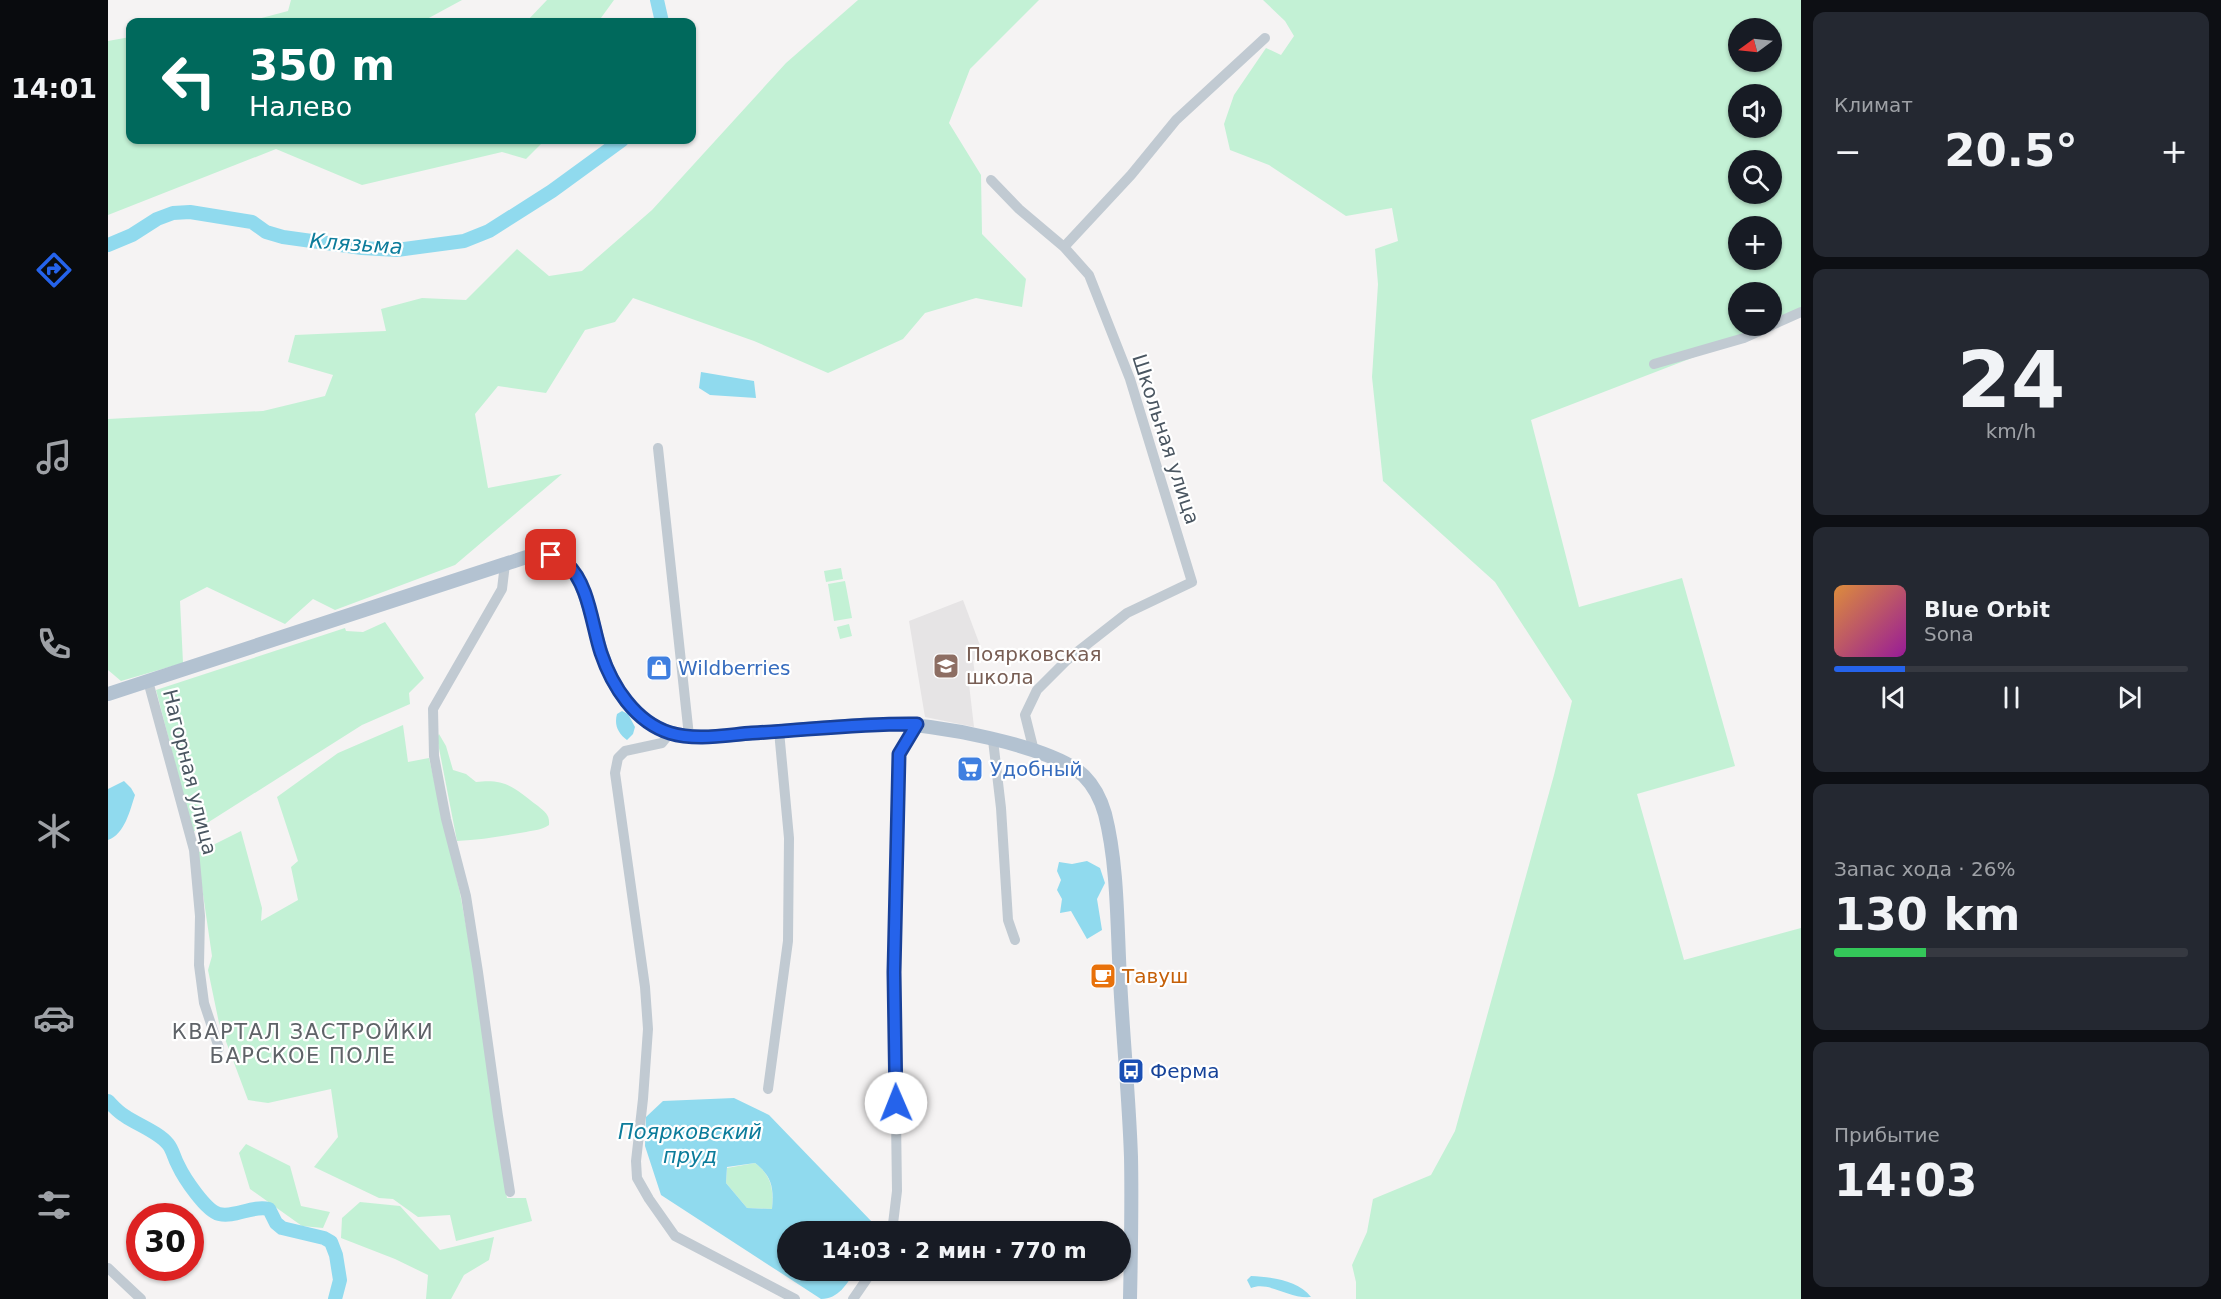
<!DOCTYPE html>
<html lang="ru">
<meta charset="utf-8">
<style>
:root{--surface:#171b24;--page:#242831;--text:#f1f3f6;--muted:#9ea1a6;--line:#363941;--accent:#2563eb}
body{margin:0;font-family:"DejaVu Sans",sans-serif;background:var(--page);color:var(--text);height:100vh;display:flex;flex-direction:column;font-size:22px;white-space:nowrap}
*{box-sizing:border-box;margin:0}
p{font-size:20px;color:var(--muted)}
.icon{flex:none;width:33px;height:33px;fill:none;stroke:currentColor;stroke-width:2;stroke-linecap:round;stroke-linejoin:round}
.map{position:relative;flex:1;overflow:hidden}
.sheet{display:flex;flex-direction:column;gap:12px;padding:12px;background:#0d0f14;width:420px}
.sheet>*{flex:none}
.top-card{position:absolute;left:18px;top:18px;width:570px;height:126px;border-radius:12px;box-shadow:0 2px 4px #0004;background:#00695c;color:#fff;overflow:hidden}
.needle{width:39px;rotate:255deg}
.tools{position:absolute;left:1620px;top:18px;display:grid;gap:12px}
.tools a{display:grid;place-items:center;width:54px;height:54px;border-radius:50%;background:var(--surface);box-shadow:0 2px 4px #0004;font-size:30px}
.speed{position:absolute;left:18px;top:1203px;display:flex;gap:12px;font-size:30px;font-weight:700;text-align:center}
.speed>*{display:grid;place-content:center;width:78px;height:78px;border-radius:50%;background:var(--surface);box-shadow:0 2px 4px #0004;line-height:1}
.speed .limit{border:9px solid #d22;background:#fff;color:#111}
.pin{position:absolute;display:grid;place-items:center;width:51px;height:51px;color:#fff;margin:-26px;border-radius:12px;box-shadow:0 3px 9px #0006}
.me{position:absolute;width:66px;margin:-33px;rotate:359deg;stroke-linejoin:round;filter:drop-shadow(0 0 4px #0008)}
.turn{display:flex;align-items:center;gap:21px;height:126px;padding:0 24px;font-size:27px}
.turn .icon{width:78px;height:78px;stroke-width:2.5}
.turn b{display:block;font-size:42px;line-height:51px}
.big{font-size:45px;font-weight:600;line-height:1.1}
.sheet .widget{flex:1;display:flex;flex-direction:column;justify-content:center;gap:9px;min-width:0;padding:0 21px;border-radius:12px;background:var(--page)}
.sheet .dial{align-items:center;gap:0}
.dial b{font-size:78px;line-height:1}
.song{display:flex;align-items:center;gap:18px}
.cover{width:72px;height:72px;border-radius:9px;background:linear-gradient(135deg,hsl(30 70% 55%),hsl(300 70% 35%))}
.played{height:6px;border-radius:3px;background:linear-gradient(90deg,var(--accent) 20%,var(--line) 20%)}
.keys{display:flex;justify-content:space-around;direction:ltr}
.heat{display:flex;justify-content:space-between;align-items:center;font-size:33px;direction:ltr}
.charge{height:9px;border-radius:4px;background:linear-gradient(90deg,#34c759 26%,var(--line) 0)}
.trip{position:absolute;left:669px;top:1221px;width:354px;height:60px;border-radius:30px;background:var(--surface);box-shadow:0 2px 4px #0004;font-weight:600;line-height:60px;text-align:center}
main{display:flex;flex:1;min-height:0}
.tab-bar{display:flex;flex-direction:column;width:108px;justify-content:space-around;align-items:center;background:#090b0e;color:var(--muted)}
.tab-bar .icon{width:42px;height:42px}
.tab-bar .selected{color:var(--accent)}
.tab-bar b{font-size:27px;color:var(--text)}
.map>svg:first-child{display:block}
</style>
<main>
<nav class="tab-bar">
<b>14:01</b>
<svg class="icon selected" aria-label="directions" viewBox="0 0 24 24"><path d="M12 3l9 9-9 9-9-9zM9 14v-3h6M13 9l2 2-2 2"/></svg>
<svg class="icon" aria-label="music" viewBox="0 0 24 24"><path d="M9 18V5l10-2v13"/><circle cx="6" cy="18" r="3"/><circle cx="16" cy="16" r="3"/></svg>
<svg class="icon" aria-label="phone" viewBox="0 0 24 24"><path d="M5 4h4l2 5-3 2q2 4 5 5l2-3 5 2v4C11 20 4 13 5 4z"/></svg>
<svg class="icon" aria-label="climate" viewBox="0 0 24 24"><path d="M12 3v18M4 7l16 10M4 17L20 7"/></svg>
<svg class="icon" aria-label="car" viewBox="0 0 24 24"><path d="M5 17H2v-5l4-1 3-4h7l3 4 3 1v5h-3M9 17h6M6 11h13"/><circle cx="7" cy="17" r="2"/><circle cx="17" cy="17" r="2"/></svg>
<svg class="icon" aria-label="filters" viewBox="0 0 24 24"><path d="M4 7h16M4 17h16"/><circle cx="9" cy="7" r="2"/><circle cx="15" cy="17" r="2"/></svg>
</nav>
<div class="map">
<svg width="1693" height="1299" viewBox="0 0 1693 1299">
<rect width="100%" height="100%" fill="#f5f3f3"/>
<path fill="#e6e4e5" d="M855 600 876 656 865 660 868 682 861 684 866 727 817 717 801 621Z"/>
<path fill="#c3f1d5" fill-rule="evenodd" d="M183 0H354L319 19 320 22H139L180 11Z
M439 0H506L490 22H418Z
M750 0H931L862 69 841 123 873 175 874 234 918 279 914 307 868 298 817 313 795 339 720 373 646 341 525 298 507 322 477 330 438 393 390 386 367 414 380 488 454 474 347 565 227 610 205 599 177 624 99 587 72 601 75 663 13 681 0 670V419L155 411 217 396 225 375 180 362 187 335 278 331 273 309 314 298 358 300 409 249 441 276 474 271 544 210 678 63Z
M1155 0H1693V316L1423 420 1471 607 1574 578 1627 766 1529 794 1576 960 1693 928V1299H1248V1282L1244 1265 1259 1232 1265 1199 1323 1175 1347 1131 1446 775 1464 701 1387 582 1275 481 1264 377 1270 284 1267 249 1290 241 1284 208 1238 216 1161 165 1122 150 1116 124 1126 95 1158 48 1173 55 1186 36 1177 21ZM1630 28H1664V62H1630ZM1630 94H1664V128H1630ZM1630 160H1664V194H1630ZM1630 226H1664V260H1630ZM1630 292H1664V326H1630Z
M22 37V140H437L418 159 394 152 254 185 168 149 0 215V41Z
M733 568 735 579 718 582 716 571Z
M737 581 744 618 726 621 720 584Z
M277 622 316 678 301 693 302 704 254 725 85 832 48 690 237 628 238 631 255 632Z
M741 624 744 636 732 639 729 627Z
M295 725 300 762 321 758 352 893 366 969 399 1198H418L424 1221 348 1241 342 1215 310 1217 285 1199 271 1198 206 1167 230 1137 223 1089 160 1103 140 1100 111 1023 100 970 104 956 89 853 133 831 154 908 153 921 190 900 183 867 190 861 169 797 230 753Z
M331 734 338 746 345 770 358 774 368 782C399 778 407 789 430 806 437 812 442 815 441 825 433 830 427 830 418 832 395 836 373 840 349 841L329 738Z
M138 1144 182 1166 193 1206 222 1212 215 1228 194 1226 142 1189 131 1153Z
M647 1163C663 1175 666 1189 664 1209L639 1208 618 1183 619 1168Z
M252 1202 292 1206 332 1250 386 1237 381 1260 356 1275 343 1299H318L320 1275 287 1259 233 1238 234 1218Z"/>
<path fill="#90daee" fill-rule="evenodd" d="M593 372 646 381 648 398 602 395 591 388Z
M514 711 520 714 527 727 525 734 519 740C510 733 506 725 509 714Z
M16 781 23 788 27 795C22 810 17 834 0 840V789Z
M979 861 992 868 997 883 989 899 994 930 979 939 963 911 952 913 954 899 949 890 953 880 949 871 951 862 964 864Z
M626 1098 661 1115 765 1223 763 1231 680 1232V1270L748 1271C738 1284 731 1299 713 1299L553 1195 537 1146 538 1117 555 1101ZM647 1163C664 1176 666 1188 664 1209L639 1208 618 1183 619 1167Z
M1143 1276C1163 1277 1190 1280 1203 1297 1180 1299 1162 1281 1143 1288L1139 1280Z"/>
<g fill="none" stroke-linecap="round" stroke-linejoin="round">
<path stroke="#90daee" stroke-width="14" d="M549 0 554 22
M0 245 24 235 49 219 65 213 82 212 144 222 158 232 175 237 254 248 289 250 356 241 381 231 444 191 514 140
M0 1101C5 1106 10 1112 17 1116 30 1125 50 1132 60 1144 65 1150 66 1158 70 1165 76 1178 98 1211 111 1214 127 1218 144 1205 161 1209L168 1223 174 1228 216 1238 223 1242 228 1255 232 1280 227 1299"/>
<path stroke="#c1cad2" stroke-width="10" d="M883 180 911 209 956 247 981 275 1022 379 1084 582 1019 613 959 660 929 690 917 715 926 751
M956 247 1023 175 1068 120 1157 38
M1664 325 1693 312
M1546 364 1636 338 1663 326
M550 448 581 736
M397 564 394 589 325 709 326 756 338 819 358 896 370 972 390 1116 402 1192
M40 681 86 850 92 916 91 965 96 1003 111 1048
M562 733 554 743 517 751 510 758 507 773 537 987 540 1029 535 1099 528 1161 529 1178 541 1199 567 1236 687 1299
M885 740 893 808 900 920 907 940
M660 1089 680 941 681 838 671 731
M784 1232 789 1191 786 972 791 754 803 737 809 724
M0 1268 33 1299
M745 1299 765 1270"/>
<path stroke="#b3c2d1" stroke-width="14" d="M0 694 397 564C411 560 430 551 445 556 478 567 483 622 493 651 502 681 521 714 550 728 580 742 616 735 648 733 691 730 734 725 777 724 820 722 946 746 976 776 986 786 993 800 997 814 1010 865 1009 926 1012 979 1015 1038 1021 1098 1023 1157 1024 1204 1023 1252 1022 1299"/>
</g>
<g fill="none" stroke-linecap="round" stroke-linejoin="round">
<g stroke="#184099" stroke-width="15">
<path id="route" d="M443 555C448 558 454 561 459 564 481 584 484 626 493 653 504 686 527 722 562 733 588 741 618 735 644 733 699 730 754 723 809 724L791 754 786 972 788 1103"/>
</g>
<use href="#route" stroke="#2563eb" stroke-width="10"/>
</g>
<defs>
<g id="school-square" transform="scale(1.35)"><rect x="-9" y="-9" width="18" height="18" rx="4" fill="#8d6e63" stroke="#fff"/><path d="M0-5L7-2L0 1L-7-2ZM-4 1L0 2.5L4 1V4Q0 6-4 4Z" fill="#fff"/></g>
<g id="shop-square" transform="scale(1.35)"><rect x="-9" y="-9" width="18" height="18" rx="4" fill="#3f7fe0" stroke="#fff"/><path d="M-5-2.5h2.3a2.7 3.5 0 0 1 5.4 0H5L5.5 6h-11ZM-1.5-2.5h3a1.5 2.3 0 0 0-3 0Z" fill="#fff"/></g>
<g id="supermarket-square" transform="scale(1.35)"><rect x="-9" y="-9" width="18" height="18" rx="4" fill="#3f7fe0" stroke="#fff"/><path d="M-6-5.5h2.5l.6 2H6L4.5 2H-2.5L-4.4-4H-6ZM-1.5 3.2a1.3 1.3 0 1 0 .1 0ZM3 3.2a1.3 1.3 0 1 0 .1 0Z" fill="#fff"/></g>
<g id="cafe-square" transform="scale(1.35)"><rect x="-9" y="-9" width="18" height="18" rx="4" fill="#e8710a" stroke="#fff"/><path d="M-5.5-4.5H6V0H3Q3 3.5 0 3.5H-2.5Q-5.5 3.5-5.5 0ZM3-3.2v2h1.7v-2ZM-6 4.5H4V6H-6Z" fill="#fff"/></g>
<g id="bus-square" transform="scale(1.35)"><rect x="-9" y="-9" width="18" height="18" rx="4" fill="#1a4fb4" stroke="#fff"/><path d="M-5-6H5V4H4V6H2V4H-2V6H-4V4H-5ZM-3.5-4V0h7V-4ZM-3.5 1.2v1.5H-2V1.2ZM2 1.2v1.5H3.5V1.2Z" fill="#fff"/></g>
</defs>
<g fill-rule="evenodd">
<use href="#school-square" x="838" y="666"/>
<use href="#shop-square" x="551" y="668"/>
<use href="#supermarket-square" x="862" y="769"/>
<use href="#cafe-square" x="995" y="976"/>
<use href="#bus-square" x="1023" y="1071"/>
</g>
<g text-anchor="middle" stroke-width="4.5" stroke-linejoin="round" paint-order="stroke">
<g font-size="20" fill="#4a5661" stroke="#fff">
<text transform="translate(1058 439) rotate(72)" y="7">Школьная улица</text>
<text transform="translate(82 772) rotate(76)" y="7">Нагорная улица</text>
</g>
<g font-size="20" fill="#785e54" stroke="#fff" text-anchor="start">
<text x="858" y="661">Поярковская<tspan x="858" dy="23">школа</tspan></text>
</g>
<g font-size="20" fill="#366cbe" stroke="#fff" text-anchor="start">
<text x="570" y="675">Wildberries</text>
<text x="882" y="776">Удобный</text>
</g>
<g font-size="20" fill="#c56008" stroke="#fff" text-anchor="start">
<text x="1014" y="983">Тавуш</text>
</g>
<g font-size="20" fill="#164399" stroke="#fff" text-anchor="start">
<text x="1042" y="1078">Ферма</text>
</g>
<g font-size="21" font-style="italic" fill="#0c7c9b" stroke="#fff">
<text transform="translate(248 244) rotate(4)" y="7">Клязьма</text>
<text x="582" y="1139">Поярковский<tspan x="582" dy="24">пруд</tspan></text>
</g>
<g font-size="21" letter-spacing="1.5" fill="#5f6368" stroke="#fff">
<text x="195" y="1039">КВАРТАЛ ЗАСТРОЙКИ<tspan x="195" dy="24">БАРСКОЕ ПОЛЕ</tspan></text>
</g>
</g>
</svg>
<div class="tools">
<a><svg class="needle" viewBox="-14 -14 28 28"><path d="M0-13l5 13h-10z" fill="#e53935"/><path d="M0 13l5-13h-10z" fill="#9ea1a6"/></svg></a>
<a><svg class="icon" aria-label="sound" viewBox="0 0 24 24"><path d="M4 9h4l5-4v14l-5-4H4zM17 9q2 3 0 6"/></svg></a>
<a><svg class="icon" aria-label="search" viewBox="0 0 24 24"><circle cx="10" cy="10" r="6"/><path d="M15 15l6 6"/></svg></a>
<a>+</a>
<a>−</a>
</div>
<div class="speed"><div class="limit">30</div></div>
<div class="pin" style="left:443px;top:555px;background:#d93025"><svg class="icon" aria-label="arrive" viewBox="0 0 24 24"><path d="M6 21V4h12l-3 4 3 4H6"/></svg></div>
<svg class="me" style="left:788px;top:1103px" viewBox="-20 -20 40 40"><circle r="19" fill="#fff"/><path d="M0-13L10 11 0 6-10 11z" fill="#2563eb"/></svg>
<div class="trip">14:03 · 2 мин · 770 m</div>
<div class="top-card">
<div class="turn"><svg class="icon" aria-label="left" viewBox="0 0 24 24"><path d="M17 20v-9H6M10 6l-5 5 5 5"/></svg><div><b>350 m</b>Налево</div></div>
</div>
</div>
<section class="sheet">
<div class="widget"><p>Климат</p>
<div class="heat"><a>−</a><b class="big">20.5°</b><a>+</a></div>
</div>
<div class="widget dial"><b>24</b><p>km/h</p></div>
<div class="widget">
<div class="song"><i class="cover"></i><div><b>Blue Orbit</b><p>Sona</p></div></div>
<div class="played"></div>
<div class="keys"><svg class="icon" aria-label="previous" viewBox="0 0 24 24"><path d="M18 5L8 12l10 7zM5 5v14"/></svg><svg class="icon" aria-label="pause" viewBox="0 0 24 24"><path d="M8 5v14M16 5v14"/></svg><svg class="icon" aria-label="next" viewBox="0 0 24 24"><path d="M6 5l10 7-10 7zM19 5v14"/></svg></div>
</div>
<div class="widget"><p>Запас хода · 26%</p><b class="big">130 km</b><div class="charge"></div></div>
<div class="widget"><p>Прибытие</p><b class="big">14:03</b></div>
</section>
</main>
